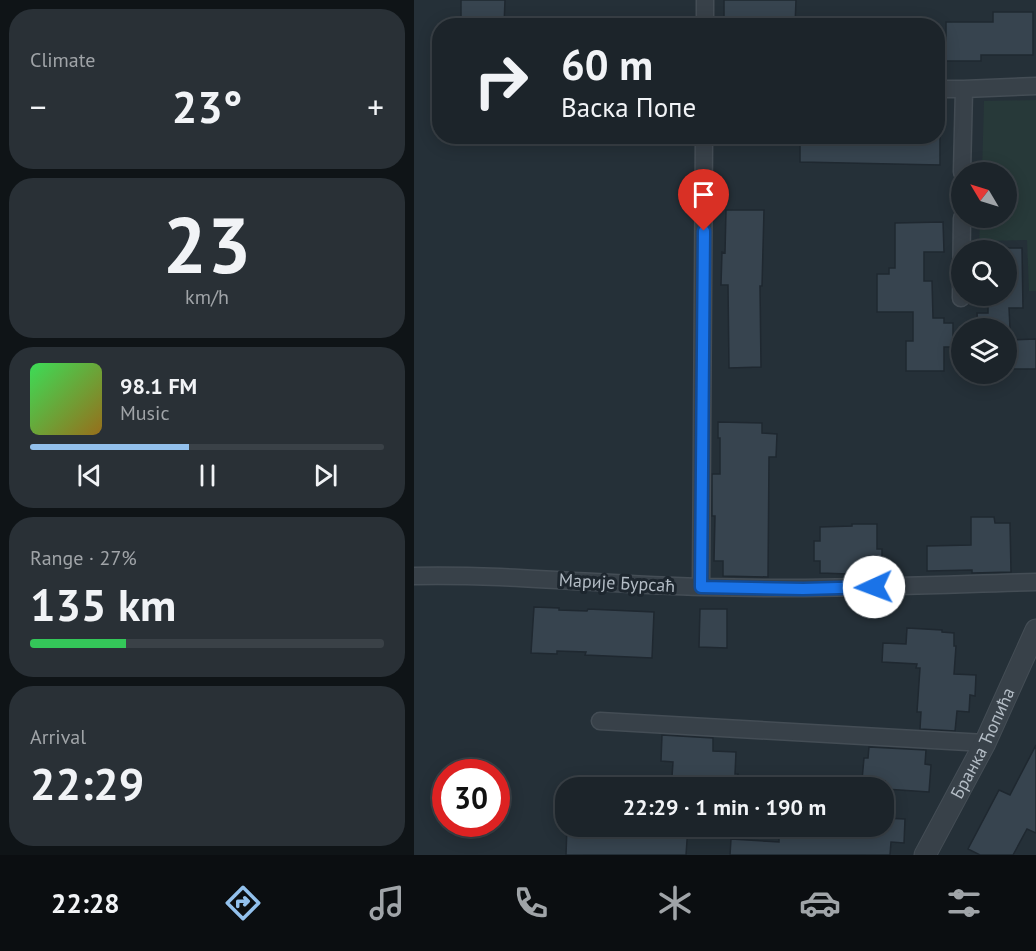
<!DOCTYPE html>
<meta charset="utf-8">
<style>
:root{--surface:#1c242a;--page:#293036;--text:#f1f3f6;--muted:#a0a4a8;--line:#3a4147;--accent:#92c0ec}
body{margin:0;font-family:"PT Sans",sans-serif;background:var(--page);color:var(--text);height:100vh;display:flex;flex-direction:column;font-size:22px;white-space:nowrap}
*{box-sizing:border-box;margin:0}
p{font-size:20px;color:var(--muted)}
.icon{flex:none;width:33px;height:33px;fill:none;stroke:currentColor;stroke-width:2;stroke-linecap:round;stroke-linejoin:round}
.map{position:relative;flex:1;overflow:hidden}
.details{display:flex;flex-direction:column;gap:9px;padding:9px;background:#0f1417;width:414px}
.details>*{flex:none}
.top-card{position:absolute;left:18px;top:18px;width:513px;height:126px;border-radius:24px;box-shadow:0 3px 15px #0003,0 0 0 2px var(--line);background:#1c242a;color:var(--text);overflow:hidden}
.needle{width:39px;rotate:308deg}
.controls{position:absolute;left:537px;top:162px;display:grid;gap:12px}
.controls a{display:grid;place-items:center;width:66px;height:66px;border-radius:50%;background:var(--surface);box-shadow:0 3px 15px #0003,0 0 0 2px var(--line);font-size:30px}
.speed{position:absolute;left:18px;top:759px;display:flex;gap:12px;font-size:30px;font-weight:700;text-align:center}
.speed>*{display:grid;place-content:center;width:78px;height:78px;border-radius:50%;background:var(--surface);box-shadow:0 3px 15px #0003,0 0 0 2px var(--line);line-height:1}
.speed .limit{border:9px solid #d22;background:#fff;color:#111}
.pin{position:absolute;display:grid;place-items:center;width:51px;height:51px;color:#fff;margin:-62px -26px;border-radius:50% 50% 50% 0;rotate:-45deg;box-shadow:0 0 6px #0007}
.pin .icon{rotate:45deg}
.me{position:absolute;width:66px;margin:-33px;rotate:268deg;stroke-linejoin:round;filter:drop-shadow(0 0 4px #0008)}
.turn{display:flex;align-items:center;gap:21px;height:126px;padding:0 30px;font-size:27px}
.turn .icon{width:78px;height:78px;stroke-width:2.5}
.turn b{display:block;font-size:42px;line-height:51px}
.big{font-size:45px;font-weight:600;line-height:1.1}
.details .tile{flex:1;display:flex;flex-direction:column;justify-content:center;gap:9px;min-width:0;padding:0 21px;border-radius:24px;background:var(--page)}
.details .dial{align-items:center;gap:0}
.dial b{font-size:78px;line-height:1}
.song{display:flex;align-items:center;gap:18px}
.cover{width:72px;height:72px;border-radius:9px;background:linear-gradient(135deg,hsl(130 70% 55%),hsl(40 70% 35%))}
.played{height:6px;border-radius:3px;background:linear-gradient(90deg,var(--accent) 45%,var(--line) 45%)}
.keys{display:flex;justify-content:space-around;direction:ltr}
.heat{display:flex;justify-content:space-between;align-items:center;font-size:33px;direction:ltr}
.charge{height:9px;border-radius:4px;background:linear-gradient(90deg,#34c759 27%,var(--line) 0)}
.trip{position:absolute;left:141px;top:777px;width:339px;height:60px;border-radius:24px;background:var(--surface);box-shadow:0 3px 15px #0003,0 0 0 2px var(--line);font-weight:600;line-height:60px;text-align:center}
.dock{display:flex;height:96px;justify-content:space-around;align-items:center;background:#0b0e11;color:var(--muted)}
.dock .icon{width:42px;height:42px}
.dock .selected{color:var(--accent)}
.dock b{font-size:27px;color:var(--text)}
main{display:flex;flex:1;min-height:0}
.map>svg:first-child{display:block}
</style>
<main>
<section class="details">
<div class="tile"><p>Climate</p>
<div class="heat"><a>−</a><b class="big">23°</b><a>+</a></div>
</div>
<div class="tile dial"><b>23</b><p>km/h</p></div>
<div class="tile">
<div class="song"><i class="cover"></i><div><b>98.1 FM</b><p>Music</p></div></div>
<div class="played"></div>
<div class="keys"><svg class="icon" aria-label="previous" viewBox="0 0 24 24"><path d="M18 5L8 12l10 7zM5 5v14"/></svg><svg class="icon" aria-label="pause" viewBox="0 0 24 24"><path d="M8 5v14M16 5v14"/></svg><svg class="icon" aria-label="next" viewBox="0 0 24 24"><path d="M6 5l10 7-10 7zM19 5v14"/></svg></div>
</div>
<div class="tile"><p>Range · 27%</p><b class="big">135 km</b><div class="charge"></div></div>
<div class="tile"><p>Arrival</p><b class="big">22:29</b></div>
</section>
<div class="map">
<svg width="622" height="855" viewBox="0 0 622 855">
<rect width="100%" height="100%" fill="#253038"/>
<path fill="#273939" d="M622 100V291H615L613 240 571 241 570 250H565L566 218H592V172H568L570 101Z"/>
<path fill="#37444f" stroke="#1f2830" stroke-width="1.5" d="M47 0H91L90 26H47Z
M310 0H382L381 26H310Z
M579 12H619V55H567V61H532V22H579Z
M386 136H526V165L386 162Z
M312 210H350L348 286H346L347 367 315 368 314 285H307L308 252 311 253Z
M529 222 530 252H510V281H518L519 318H530V323H539V347H530V371H492V341H499V312H463V274H475V268H481V223Z
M592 248H608L609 308H595L596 328H564L563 313H574V296H592Z
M622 339V369H597V367H592V340Z
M304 422 348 423V433L363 434 362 457H355L354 577 309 576V561H300L301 516H298V474H306V438H304Z
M557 517H580L581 523H596L597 572 558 573V570L513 571V546L557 545Z
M438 524H463V549H468V564H463L464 575 406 573V561H400V541H406V527L438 526Z
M120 607 145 608V610L173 611 174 609 240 612 238 658 171 655 172 652 143 651V654L117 653Z
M286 609H313V648L285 647Z
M493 628 528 630V632L540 633V646H542L540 674 562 675 561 696 556 695 555 712 543 711 541 731 506 729 507 712H503L506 668H502L503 664 468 662 469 643 492 644Z
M248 735 299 738V751L322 752 321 774H324L323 788H263L264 777H258L259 762 247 761Z
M622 745V833L613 829 599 855H566L554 849 585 790 596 795Z
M455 747 512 750 511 764 517 765 515 792 471 789V781L448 780 450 758H454Z
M470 818 491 819 490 843 477 842 476 855H316L317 839 365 842V833L450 837 451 826H470Z
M153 826H189V830L240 832V826H274L272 855H152Z"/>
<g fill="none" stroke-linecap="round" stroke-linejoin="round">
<g stroke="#444d55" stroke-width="19">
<path id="minor" d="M291 26V0
M524 89H550
M548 172 550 89 622 86
M547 298 548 218
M0 576C97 574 193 585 290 587 401 590 511 585 622 582
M287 587 290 136
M186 721 571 743"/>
</g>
<g stroke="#444d55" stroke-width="23">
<g id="tertiary">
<path id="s1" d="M511 855 571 743 622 630"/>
</g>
</g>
<use href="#minor" stroke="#384149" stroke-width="16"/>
<use href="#tertiary" stroke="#384149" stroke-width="21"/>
</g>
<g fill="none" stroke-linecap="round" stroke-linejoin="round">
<g stroke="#114b97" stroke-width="15">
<path id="route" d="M290 231 287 587 389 589 460 587"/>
</g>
<use href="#route" stroke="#1a73e8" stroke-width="10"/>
</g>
<g text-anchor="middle" stroke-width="6" stroke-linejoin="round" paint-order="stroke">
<g font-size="18" fill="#b3bcc5" stroke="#1d262e">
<text transform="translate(203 583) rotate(3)" y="6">Марије Бурсаћ</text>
<text dy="6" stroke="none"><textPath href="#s1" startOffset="126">Бранка Ћопића</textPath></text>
</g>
</g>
</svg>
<div class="controls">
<a><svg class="needle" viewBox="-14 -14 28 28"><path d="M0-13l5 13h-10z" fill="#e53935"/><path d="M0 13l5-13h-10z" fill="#a0a4a8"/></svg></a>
<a><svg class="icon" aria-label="search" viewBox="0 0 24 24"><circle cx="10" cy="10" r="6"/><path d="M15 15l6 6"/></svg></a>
<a><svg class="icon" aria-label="layers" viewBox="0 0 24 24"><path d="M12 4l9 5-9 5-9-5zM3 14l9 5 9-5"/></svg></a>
</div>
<div class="speed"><div class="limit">30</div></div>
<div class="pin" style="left:290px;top:231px;background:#d93025"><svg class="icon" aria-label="arrive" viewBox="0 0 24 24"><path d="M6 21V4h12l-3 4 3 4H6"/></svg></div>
<svg class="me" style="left:460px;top:587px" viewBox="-20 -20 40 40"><circle r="19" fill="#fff"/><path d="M0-13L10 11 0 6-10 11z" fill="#1a73e8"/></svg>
<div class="trip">22:29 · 1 min · 190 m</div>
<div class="top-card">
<div class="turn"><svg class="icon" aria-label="right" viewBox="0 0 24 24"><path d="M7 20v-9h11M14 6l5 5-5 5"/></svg><div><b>60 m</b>Васка Попе</div></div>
</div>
</div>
</main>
<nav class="dock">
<b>22:28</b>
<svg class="icon selected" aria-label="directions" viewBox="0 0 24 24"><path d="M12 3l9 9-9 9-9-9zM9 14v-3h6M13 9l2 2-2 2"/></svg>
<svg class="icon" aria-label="music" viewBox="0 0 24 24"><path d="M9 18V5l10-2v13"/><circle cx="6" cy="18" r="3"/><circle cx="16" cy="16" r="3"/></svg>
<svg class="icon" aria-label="phone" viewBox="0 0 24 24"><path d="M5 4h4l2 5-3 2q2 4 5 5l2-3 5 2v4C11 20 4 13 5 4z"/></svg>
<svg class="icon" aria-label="climate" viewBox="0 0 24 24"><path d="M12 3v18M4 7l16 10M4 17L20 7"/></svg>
<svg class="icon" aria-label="car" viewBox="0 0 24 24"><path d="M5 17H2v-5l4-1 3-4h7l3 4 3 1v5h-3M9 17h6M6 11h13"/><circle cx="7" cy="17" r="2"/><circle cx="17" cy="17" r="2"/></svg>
<svg class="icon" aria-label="filters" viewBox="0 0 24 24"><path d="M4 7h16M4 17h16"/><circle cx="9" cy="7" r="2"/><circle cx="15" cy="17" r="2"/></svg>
</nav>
